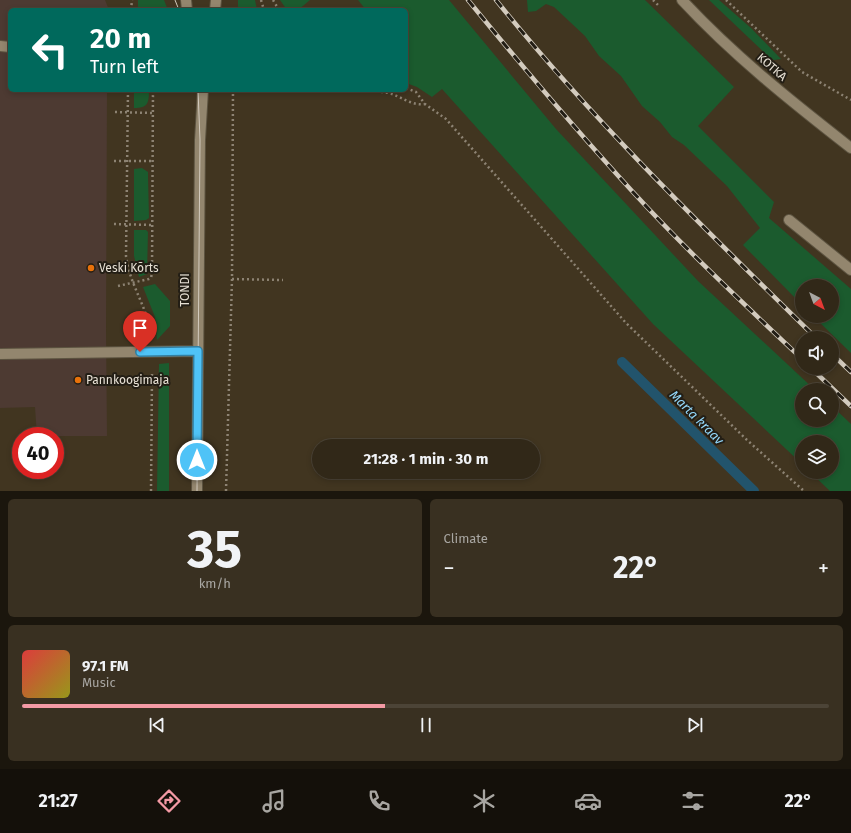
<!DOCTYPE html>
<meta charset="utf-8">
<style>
:root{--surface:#312818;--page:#393021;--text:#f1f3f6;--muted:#a8a6a2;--line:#4c4437;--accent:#f49aa5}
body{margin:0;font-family:"Fira Sans",sans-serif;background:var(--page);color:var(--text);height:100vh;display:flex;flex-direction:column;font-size:15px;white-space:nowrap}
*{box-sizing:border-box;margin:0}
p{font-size:13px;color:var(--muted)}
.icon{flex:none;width:22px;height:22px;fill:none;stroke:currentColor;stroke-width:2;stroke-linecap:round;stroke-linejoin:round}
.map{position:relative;height:491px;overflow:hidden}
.sheet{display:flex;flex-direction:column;gap:8px;padding:8px;background:#1b160d;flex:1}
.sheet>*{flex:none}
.top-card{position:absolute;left:8px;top:8px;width:400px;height:84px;border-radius:6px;box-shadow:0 2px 6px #0003,0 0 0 1px var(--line);background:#00695c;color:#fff;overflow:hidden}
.needle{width:26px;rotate:139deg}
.controls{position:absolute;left:795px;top:279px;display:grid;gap:8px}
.controls a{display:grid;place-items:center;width:44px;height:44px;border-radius:50%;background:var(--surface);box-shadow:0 2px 6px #0003,0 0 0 1px var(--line);font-size:20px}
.speed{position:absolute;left:12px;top:427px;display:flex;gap:8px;font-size:20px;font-weight:700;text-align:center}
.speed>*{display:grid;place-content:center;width:52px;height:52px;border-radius:50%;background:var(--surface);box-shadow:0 2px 6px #0003,0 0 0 1px var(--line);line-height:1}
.speed .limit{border:6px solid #d22;background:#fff;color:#111}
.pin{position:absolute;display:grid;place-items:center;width:34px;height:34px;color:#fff;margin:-41px -17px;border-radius:50% 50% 50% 0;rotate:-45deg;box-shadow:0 0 4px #0007}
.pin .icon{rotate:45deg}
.me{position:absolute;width:44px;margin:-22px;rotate:0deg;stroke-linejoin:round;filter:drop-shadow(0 0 3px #0008)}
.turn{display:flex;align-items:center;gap:14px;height:84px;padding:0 16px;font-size:18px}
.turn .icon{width:52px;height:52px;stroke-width:2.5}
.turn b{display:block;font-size:28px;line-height:34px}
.big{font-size:30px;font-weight:700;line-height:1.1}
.sheet .tile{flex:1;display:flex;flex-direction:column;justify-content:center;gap:6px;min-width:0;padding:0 14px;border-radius:6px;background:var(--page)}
.sheet .dial{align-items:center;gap:0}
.dial b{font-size:52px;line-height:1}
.song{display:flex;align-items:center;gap:12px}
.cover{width:48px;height:48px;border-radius:6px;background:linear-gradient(135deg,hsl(0 70% 55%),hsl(60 70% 35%))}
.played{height:4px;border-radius:2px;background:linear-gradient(90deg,var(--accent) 45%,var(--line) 45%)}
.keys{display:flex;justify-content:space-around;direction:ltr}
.heat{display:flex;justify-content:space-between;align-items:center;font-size:22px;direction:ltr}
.sheet .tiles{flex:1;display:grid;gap:8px;grid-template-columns:1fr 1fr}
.tile:last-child{grid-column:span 2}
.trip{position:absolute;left:312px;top:439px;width:228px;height:40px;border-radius:20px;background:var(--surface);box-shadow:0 2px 6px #0003,0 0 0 1px var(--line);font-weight:700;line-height:40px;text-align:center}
.tabs{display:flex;height:64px;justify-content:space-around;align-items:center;background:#14100a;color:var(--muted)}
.tabs .icon{width:28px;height:28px}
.tabs .on{color:var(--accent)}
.tabs b{font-size:18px;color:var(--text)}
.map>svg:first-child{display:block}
</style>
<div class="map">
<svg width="851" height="491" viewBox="0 0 851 491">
<rect width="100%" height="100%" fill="#413520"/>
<path fill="#4d3a32" d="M0 0H105L109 10H10V90H107L106 329 107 436H37L35 407 0 408Z"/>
<path fill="#1b5b2e" d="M138 0H164L168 10H138Z
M238 0H255L257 10H238Z
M280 0H310L298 10H287Z
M358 0H449L556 129 698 281 815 390H802V420H832V406L851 424V491H830L810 472H832V442H802V464L653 324 442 89 432 97 417 87 406 83V10H366Z
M527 0H645L734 87 698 126 774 202 769 218 851 289V353L813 316H832V286H802V305L743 245 760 228 727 186 684 145 672 137 660 122 642 106 621 76 599 56 585 36 554 7 546 4 536 11 528 12Z
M709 0H719L751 28 781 59 774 60 769 57Z
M134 90H149C149 103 148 108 134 108Z
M142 168 148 172V176L149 218 146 220 134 221V169Z
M134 230H146L148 232 147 274 139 277 134 256Z
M155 284 170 301V326L157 340 155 317 143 287Z
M169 363V491H157L159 364Z"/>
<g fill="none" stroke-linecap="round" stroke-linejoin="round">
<path stroke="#22546c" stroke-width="10" d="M622 362 754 491"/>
<g stroke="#5d5441" stroke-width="12">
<path id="minor" d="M186 0 187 10
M682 0C733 55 792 102 851 148
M215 10 216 0
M0 46 10 47
M789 220 851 270
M0 354 198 351
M197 491 200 140 203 90"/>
</g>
<path stroke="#8d8373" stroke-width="2.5" stroke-dasharray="2 3" stroke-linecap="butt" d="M261 0 264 10
M273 0 279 10
M653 0 660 7
M726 0 802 72 851 100
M131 10 132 0
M406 88 416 92 425 104 446 119 626 323 747 440 804 491
M128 90 126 256C129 282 145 304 150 329
M351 90C365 91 379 90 392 94 403 98 413 106 425 104
M115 112 153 113
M114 161H152
M114 224 152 225
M232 279 283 280
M118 286 149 279 151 278 152 273 153 90
M151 491 152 374
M226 491 232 279 233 90"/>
<use href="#minor" stroke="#93866e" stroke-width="10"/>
<path stroke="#d3cbbe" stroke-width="1" d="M175 0 179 10
M197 491 200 140 198 90"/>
<g stroke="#d3cbbe" stroke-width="4.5">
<path id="rail" d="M468 0C521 65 575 129 632 191 686 250 744 304 802 359
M496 0C593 121 705 229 816 338
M832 354 851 372
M811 368 851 406"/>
</g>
<use href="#rail" stroke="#231e15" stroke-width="3" stroke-dasharray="9" stroke-linecap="butt"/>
</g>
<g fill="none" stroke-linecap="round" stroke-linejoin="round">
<g stroke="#337fa1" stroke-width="10">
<path id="route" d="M140 352 198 351 197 460"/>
</g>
<use href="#route" stroke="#4fc3f7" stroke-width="7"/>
</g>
<g fill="#e8710a" stroke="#231e15" stroke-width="1.5">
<circle cx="91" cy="268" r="4"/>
<circle cx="78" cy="380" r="4"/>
</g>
<g text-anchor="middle" stroke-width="4" stroke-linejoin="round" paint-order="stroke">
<g font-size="12" fill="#e7e0d4" stroke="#231e15">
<text transform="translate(772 67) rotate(41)" y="4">KOTKA</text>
<text transform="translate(185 290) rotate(-90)" y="4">TONDI</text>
</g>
<g font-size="12" fill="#e7e0d4" stroke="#231e15" text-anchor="start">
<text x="99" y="272">Veski Kõrts</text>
<text x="86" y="384">Pannkoogimaja</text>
</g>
<g font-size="13" font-style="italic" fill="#93d7fa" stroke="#231e15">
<text transform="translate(697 417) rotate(45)" y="5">Marta kraav</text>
</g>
</g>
</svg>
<div class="controls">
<a><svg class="needle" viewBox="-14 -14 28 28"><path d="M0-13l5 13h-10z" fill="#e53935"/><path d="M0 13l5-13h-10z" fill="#a8a6a2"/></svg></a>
<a><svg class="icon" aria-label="sound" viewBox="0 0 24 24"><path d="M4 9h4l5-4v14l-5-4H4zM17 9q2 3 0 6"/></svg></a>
<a><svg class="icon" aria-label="search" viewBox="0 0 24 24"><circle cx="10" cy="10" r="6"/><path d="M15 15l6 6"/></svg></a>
<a><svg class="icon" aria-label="layers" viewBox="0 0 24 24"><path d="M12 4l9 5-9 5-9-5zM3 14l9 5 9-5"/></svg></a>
</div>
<div class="speed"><div class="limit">40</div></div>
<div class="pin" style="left:140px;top:352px;background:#d93025"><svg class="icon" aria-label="arrive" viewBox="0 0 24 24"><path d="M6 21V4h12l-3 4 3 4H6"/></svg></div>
<svg class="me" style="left:197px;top:460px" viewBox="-20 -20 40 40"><circle r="17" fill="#4fc3f7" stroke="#fff" stroke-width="3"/><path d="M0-11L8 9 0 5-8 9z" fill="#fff"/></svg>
<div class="trip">21:28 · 1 min · 30 m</div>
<div class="top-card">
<div class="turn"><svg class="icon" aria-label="left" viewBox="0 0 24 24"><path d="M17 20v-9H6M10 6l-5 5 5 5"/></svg><div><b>20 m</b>Turn left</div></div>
</div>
</div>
<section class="sheet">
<div class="tiles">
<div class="tile dial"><b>35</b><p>km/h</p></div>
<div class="tile"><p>Climate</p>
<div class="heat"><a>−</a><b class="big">22°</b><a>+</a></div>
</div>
<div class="tile">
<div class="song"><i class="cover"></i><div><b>97.1 FM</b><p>Music</p></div></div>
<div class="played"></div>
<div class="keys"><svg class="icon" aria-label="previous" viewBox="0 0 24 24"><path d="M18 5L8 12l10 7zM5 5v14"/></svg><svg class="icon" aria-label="pause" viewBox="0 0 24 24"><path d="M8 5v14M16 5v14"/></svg><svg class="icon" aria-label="next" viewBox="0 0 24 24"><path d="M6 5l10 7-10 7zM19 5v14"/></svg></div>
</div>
</div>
</section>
<nav class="tabs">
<b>21:27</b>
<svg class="icon on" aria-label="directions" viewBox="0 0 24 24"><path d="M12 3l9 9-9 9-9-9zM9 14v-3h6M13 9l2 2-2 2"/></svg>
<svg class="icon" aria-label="music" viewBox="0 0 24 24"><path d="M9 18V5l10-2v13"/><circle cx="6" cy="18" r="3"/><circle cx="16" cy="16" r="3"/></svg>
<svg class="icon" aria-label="phone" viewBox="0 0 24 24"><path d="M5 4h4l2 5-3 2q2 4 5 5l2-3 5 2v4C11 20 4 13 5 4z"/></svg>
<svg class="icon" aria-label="climate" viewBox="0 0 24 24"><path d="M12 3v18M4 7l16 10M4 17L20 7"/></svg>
<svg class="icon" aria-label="car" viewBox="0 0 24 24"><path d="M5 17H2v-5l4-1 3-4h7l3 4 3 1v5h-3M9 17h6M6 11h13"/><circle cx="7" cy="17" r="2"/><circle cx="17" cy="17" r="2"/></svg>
<svg class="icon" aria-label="filters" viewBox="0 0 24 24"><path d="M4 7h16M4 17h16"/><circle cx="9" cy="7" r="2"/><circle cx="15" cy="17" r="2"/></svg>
<b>22°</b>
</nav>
